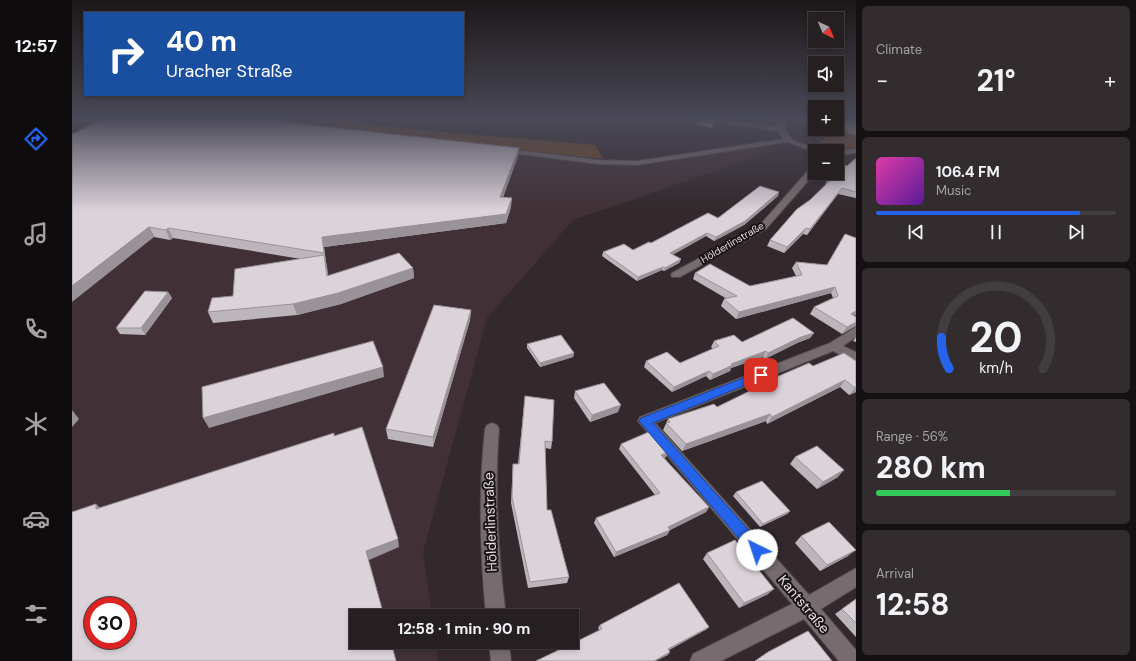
<!DOCTYPE html>
<meta charset="utf-8">
<style>
:root{--surface:#261f22;--page:#322c2f;--text:#f1f3f6;--muted:#a4a2a5;--line:#423d40;--accent:#2563eb}
body{margin:0;font-family:"DM Sans",sans-serif;background:var(--page);color:var(--text);height:100vh;display:flex;flex-direction:column;font-size:15px;white-space:nowrap}
*{box-sizing:border-box;margin:0}
p{font-size:13px;color:var(--muted)}
.icon{flex:none;width:22px;height:22px;fill:none;stroke:currentColor;stroke-width:2;stroke-linecap:round;stroke-linejoin:round}
.map{position:relative;flex:1;overflow:hidden}
.panel{display:flex;flex-direction:column;gap:6px;padding:6px;background:#151113;width:280px}
.panel>*{flex:none}
.banner{position:absolute;left:12px;top:12px;width:380px;height:84px;border-radius:0px;box-shadow:0 2px 6px #0003,0 0 0 1px var(--line);background:#1a4fa0;color:#fff;overflow:hidden}
.needle{width:26px;rotate:136deg}
.fabs{position:absolute;left:736px;top:12px;display:grid;gap:8px}
.fabs a{display:grid;place-items:center;width:36px;height:36px;border-radius:0px;background:var(--surface);box-shadow:0 2px 6px #0003,0 0 0 1px var(--line);font-size:20px}
.speed{position:absolute;left:12px;top:597px;display:flex;gap:8px;font-size:20px;font-weight:700;text-align:center}
.speed>*{display:grid;place-content:center;width:52px;height:52px;border-radius:50%;background:var(--surface);box-shadow:0 2px 6px #0003,0 0 0 1px var(--line);line-height:1}
.speed .limit{border:6px solid #d22;background:#fff;color:#111}
.pin{position:absolute;display:grid;place-items:center;width:34px;height:34px;color:#fff;margin:-17px;border-radius:8px;box-shadow:0 2px 6px #0006}
.me{position:absolute;width:44px;margin:-22px;rotate:319deg;stroke-linejoin:round;filter:drop-shadow(0 0 3px #0008)}
.turn{display:flex;align-items:center;gap:14px;height:84px;padding:0 16px;font-size:18px}
.turn .icon{width:52px;height:52px;stroke-width:2.5}
.turn b{display:block;font-size:28px;line-height:34px}
.big{font-size:30px;font-weight:700;line-height:1.1}
.panel .tile{flex:1;display:flex;flex-direction:column;justify-content:center;gap:6px;min-width:0;padding:0 14px;border-radius:6px;background:var(--page)}
.panel .dial{align-items:center;gap:0}
.dial svg{height:104px;overflow:visible;fill:none;stroke:var(--line);stroke-width:7;stroke-linecap:round;text-anchor:middle}
.dial text{fill:var(--text);stroke:none}
.song{display:flex;align-items:center;gap:12px}
.cover{width:48px;height:48px;border-radius:6px;background:linear-gradient(135deg,hsl(320 70% 55%),hsl(270 70% 35%))}
.played{height:4px;border-radius:2px;background:linear-gradient(90deg,var(--accent) 85%,var(--line) 85%)}
.keys{display:flex;justify-content:space-around;direction:ltr}
.heat{display:flex;justify-content:space-between;align-items:center;font-size:22px;direction:ltr}
.charge{height:6px;border-radius:3px;background:linear-gradient(90deg,#34c759 56%,var(--line) 0)}
.trip{position:absolute;left:277px;top:609px;width:230px;height:40px;border-radius:0px;background:var(--surface);box-shadow:0 2px 6px #0003,0 0 0 1px var(--line);font-weight:700;line-height:40px;text-align:center}
main{display:flex;flex:1;min-height:0}
.tabs{display:flex;flex-direction:column;width:72px;justify-content:space-around;align-items:center;background:#0f0c0e;color:var(--muted)}
.tabs .icon{width:28px;height:28px}
.tabs .on{color:var(--accent)}
.tabs b{font-size:18px;color:var(--text)}
.map>svg:first-child{display:block}
</style>
<main>
<nav class="tabs">
<b>12:57</b>
<svg class="icon on" aria-label="directions" viewBox="0 0 24 24"><path d="M12 3l9 9-9 9-9-9zM9 14v-3h6M13 9l2 2-2 2"/></svg>
<svg class="icon" aria-label="music" viewBox="0 0 24 24"><path d="M9 18V5l10-2v13"/><circle cx="6" cy="18" r="3"/><circle cx="16" cy="16" r="3"/></svg>
<svg class="icon" aria-label="phone" viewBox="0 0 24 24"><path d="M5 4h4l2 5-3 2q2 4 5 5l2-3 5 2v4C11 20 4 13 5 4z"/></svg>
<svg class="icon" aria-label="climate" viewBox="0 0 24 24"><path d="M12 3v18M4 7l16 10M4 17L20 7"/></svg>
<svg class="icon" aria-label="car" viewBox="0 0 24 24"><path d="M5 17H2v-5l4-1 3-4h7l3 4 3 1v5h-3M9 17h6M6 11h13"/><circle cx="7" cy="17" r="2"/><circle cx="17" cy="17" r="2"/></svg>
<svg class="icon" aria-label="filters" viewBox="0 0 24 24"><path d="M4 7h16M4 17h16"/><circle cx="9" cy="7" r="2"/><circle cx="15" cy="17" r="2"/></svg>
</nav>
<div class="map">
<svg width="784" height="661" viewBox="0 0 784 661">
<rect width="100%" height="100%" fill="#33292d"/>
<path fill="#413136" fill-rule="evenodd" d="M0 118 247 132 541 165 569 166 699 144 707 149 501 220 415 318 351 552 360 616H284V642H364L366 661H0ZM21 606H55V640H21Z"/>
<path fill="#764825" d="M219 118H269L287 123 370 132 524 145 531 159 267 130Z
M765 118H781L771 129 776 131 775 133 784 135V148L764 150 743 147 756 135 760 129H765Z"/>
<g fill="none" stroke-linecap="round" stroke-linejoin="round">
<g stroke="#4f474a" stroke-width="2">
<path id="street" d="M200 118H214L248 127 245 129Z
M619 118H640L705 126 706 118H712C712 145 732 144 753 149L754 151H740L716 142 565 165 526 164 430 152 426 150 430 148 526 160 565 161 711 139 706 131 622 120Z
M784 149V153L765 155 764 151Z
M740 166H743V173L694 229 608 277H600L599 275 600 273 688 225Z
M784 327V337L771 346 784 352V363L761 351 583 423 737 595 784 568V587L749 609 784 650V661H767L732 619 649 661H618L621 654 720 604 566 421 568 417 758 343Z
M420 423 425 425 427 429C422 492 426 553 434 616H414C408 553 406 492 413 429L415 425Z
M417 642H437L439 661H419Z"/>
</g>
<use href="#street" fill="#766b6e" fill-rule="evenodd"/>
</g>
<path fill="#bcb5bb" d="M0 118H210L211 122 446 156 431 197 439 207 434 223 252 247 256 276 341 268 342 278 269 304 225 315 141 323 136 312 161 296 229 259 101 238 98 240 82 237 25 123 0 120Z
M625 118 642 122 640 128 624 125Z
M674 118H691L690 120Z
M784 118V135L775 133 776 131 771 129 776 119Z
M784 158V198L766 194 735 235 731 234 712 253 695 246 698 240 753 185 756 179 775 166Z
M707 192 706 196 672 225 642 241 634 236 600 255 609 259 607 263 592 271 590 270 565 281 530 256 531 252 561 250 646 218Z
M724 262 755 265 782 316 784 317V325L770 334 738 314 742 307 761 298 759 293 664 319 649 306 652 299H655L621 279 623 273 678 286 724 276 720 268Z
M96 292 100 298 73 335 48 334 44 328Z
M399 310 398 320 361 447 316 439 314 429Z
M742 333 738 338 725 343 693 359 691 357 659 368 658 371 638 380 634 376 600 392 572 367 574 361 608 363 641 349 639 347 642 341 670 342Z
M784 337V342L781 341Z
M455 344 502 353 501 357 468 367 455 348Z
M784 361V392L777 395 768 387 695 424 694 421 610 451 591 430 596 419 645 407 686 387 688 384 741 366Z
M503 391 546 412 518 422 502 398Z
M453 396 480 442 479 449 473 448 475 510 497 577 495 583 456 588 439 503 441 464H446Z
M549 444 594 457 592 458 637 507 634 512 598 530 595 535 542 557 522 523 524 518 583 495 547 449Z
M723 457 766 477 745 489 718 464Z
M664 492 718 511 715 514 688 527 661 496Z
M729 536 776 556 748 571 723 543Z
M635 553 696 594 667 608 631 559Z
M784 599V637L763 614Z
M528 625 635 629 596 650V655L527 630 526 628Z"/>
<path fill="#999399" d="M447 148 446 156 428 206V197Z
M770 188 766 194 735 235 738 229Z
M707 192 706 196 672 225 642 241 644 237Z
M440 198 439 207 434 223 252 247 254 263 252 253 250 237Z
M77 227 82 237 0 302V286Z
M96 228 101 238 98 240 94 230Z
M734 228 731 234 712 253 715 247Z
M635 233 634 236 597 257 598 253Z
M252 255 255 266 258 287 255 276Z
M609 259 607 263 592 271 593 268Z
M591 267 590 270 565 281 566 277Z
M341 268 342 278 269 304 225 315 221 304Z
M763 287 759 293 664 319 667 312Z
M96 292 100 298 73 335 69 328Z
M399 310 398 320 361 447V437Z
M784 311V315L775 320 779 314Z
M784 322V326L770 334 775 327Z
M742 333 738 338 725 343 693 359 696 353 729 337Z
M694 351 691 357 659 368 658 371 638 380 641 374 659 364Z
M502 353 501 357 468 367V363Z
M311 367 312 377 137 428 131 418Z
M637 371 634 376 600 392 602 387Z
M773 380 768 387 695 424 700 417Z
M784 387V392L777 395 783 388Z
M549 405 546 412 518 422 520 415Z
M0 410 7 419 0 427Z
M698 414 694 421 610 451 614 444Z
M597 452 594 457 587 460 589 455Z
M772 470 766 477 745 489 751 482Z
M24 504 34 513 24 509Z
M637 507 634 512 594 532 598 530 595 535 542 557 544 552 596 527Z
M718 511 715 514 688 527 691 524Z
M326 539 327 547 297 560 294 551Z
M784 550 776 556 748 571 755 565Z
M702 589 696 594 667 608 672 603Z
M637 627 635 629 594 652 596 649Z
M598 652 596 655 584 661H582Z"/>
<path fill="#dbd2da" stroke="#999399" fill-rule="evenodd" d="M34 118H210V122L447 148 428 197 440 198 434 214 250 237 252 253 96 228 94 230 77 227 0 286V134Z
M625 118 642 119V122L625 120Z
M777 118H784V124L780 123 781 121 776 119Z
M784 158V192L770 188 738 229 734 228 715 247 698 240 725 209 738 200 758 181 756 179 761 173H765V169L769 164 775 166Z
M688 186 707 192 673 221 644 237 635 233 598 253 609 259 593 268 591 267 566 277 531 252 552 244 561 250 577 242 579 243 636 213 646 218Z
M773 234 784 238V311L779 314 784 317V322L775 327 742 307 766 296 763 287 667 312 652 299 665 296 623 273 638 264 678 286 730 275 724 262 755 265Z
M327 253 341 268 266 293 221 304 136 312 140 298 161 296 163 269 252 255 255 276Z
M73 291 96 292 69 328H44Z
M362 305 399 310 361 437 314 429Z
M721 318 742 333 729 337 696 353 694 351 659 364 661 365 641 374 637 371 602 387 574 361 595 352 608 363 647 346 642 341 662 335 670 342Z
M489 335 502 353 468 363 455 344Z
M301 341 311 367 131 418 130 387Z
M772 353 784 361V387L783 388 773 380 700 417 698 414 614 444 594 423 598 422 596 419 642 404 645 407 690 385 688 384 737 363 741 366Z
M532 383 549 405 520 415 503 391Z
M453 396 482 400 480 442 473 441 475 510H479L497 577 458 582 440 497 441 464H447Z
M290 427 326 539 294 551 312 616H284V642H319L324 661H0V512L24 504V509L262 433V436ZM21 606H55V640H21Z
M579 431 597 452 589 455 637 507 596 527 598 530 544 552 524 518 588 493 549 444Z
M745 446 772 470 751 482 723 457Z
M690 481 718 511 691 524 664 492Z
M757 522 784 550 755 565 729 536Z
M663 540 702 589 672 603 635 553Z
M607 583 637 627 596 649 598 652 582 661H464L530 629 528 625Z
M784 599V623L770 609Z
M736 631 760 661H683L696 652Z"/>
<linearGradient id="sky" x2="0" y2="1"><stop stop-color="#1c1719"/><stop offset="0.56" stop-color="#4a4957"/><stop offset="1" stop-color="#4a4957" stop-opacity="0"/></linearGradient>
<rect width="784" height="211" fill="url(#sky)"/>
<path fill="#2563eb" stroke="#184099" d="M689 371 693 372 694 375 693 377 581 423 690 545 692 550 690 554 685 556 680 554 567 421 569 418Z"/>
<g text-anchor="middle" stroke-width="4" stroke-linejoin="round" paint-order="stroke">
<g font-size="10" fill="#e4dddf" stroke="#181315">
<text transform="translate(660 242) rotate(-30)" y="4">Hölderlinstraße</text>
</g>
<g font-size="14" fill="#e4dddf" stroke="#181315">
<text transform="translate(418 522) rotate(-92)" y="5">Hölderlinstraße</text>
<text transform="translate(732 604) rotate(50)" y="5">Kantstraße</text>
</g>
</g>
</svg>
<div class="fabs">
<a><svg class="needle" viewBox="-14 -14 28 28"><path d="M0-13l5 13h-10z" fill="#e53935"/><path d="M0 13l5-13h-10z" fill="#a4a2a5"/></svg></a>
<a><svg class="icon" aria-label="sound" viewBox="0 0 24 24"><path d="M4 9h4l5-4v14l-5-4H4zM17 9q2 3 0 6"/></svg></a>
<a>+</a>
<a>−</a>
</div>
<div class="speed"><div class="limit">30</div></div>
<div class="pin" style="left:689px;top:375px;background:#d93025"><svg class="icon" aria-label="arrive" viewBox="0 0 24 24"><path d="M6 21V4h12l-3 4 3 4H6"/></svg></div>
<svg class="me" style="left:685px;top:550px" viewBox="-20 -20 40 40"><circle r="19" fill="#fff"/><path d="M0-13L10 11 0 6-10 11z" fill="#2563eb"/></svg>
<div class="trip">12:58 · 1 min · 90 m</div>
<div class="banner">
<div class="turn"><svg class="icon" aria-label="right" viewBox="0 0 24 24"><path d="M7 20v-9h11M14 6l5 5-5 5"/></svg><div><b>40 m</b>Uracher Straße</div></div>
</div>
</div>
<section class="panel">
<div class="tile"><p>Climate</p>
<div class="heat"><a>−</a><b class="big">21°</b><a>+</a></div>
</div>
<div class="tile">
<div class="song"><i class="cover"></i><div><b>106.4 FM</b><p>Music</p></div></div>
<div class="played"></div>
<div class="keys"><svg class="icon" aria-label="previous" viewBox="0 0 24 24"><path d="M18 5L8 12l10 7zM5 5v14"/></svg><svg class="icon" aria-label="pause" viewBox="0 0 24 24"><path d="M8 5v14M16 5v14"/></svg><svg class="icon" aria-label="next" viewBox="0 0 24 24"><path d="M6 5l10 7-10 7zM19 5v14"/></svg></div>
</div>
<div class="tile dial"><svg viewBox="0 0 100 80">
<path d="M14 69A42 42 0 1 1 86 69"/>
<path d="M14 69A42 42 0 0 1 8 45" stroke="#2563eb"/>
<text x="50" y="56" font-size="32" font-weight="700">20</text>
<text x="50" y="72" font-size="11">km/h</text>
</svg></div>
<div class="tile"><p>Range · 56%</p><b class="big">280 km</b><div class="charge"></div></div>
<div class="tile"><p>Arrival</p><b class="big">12:58</b></div>
</section>
</main>
